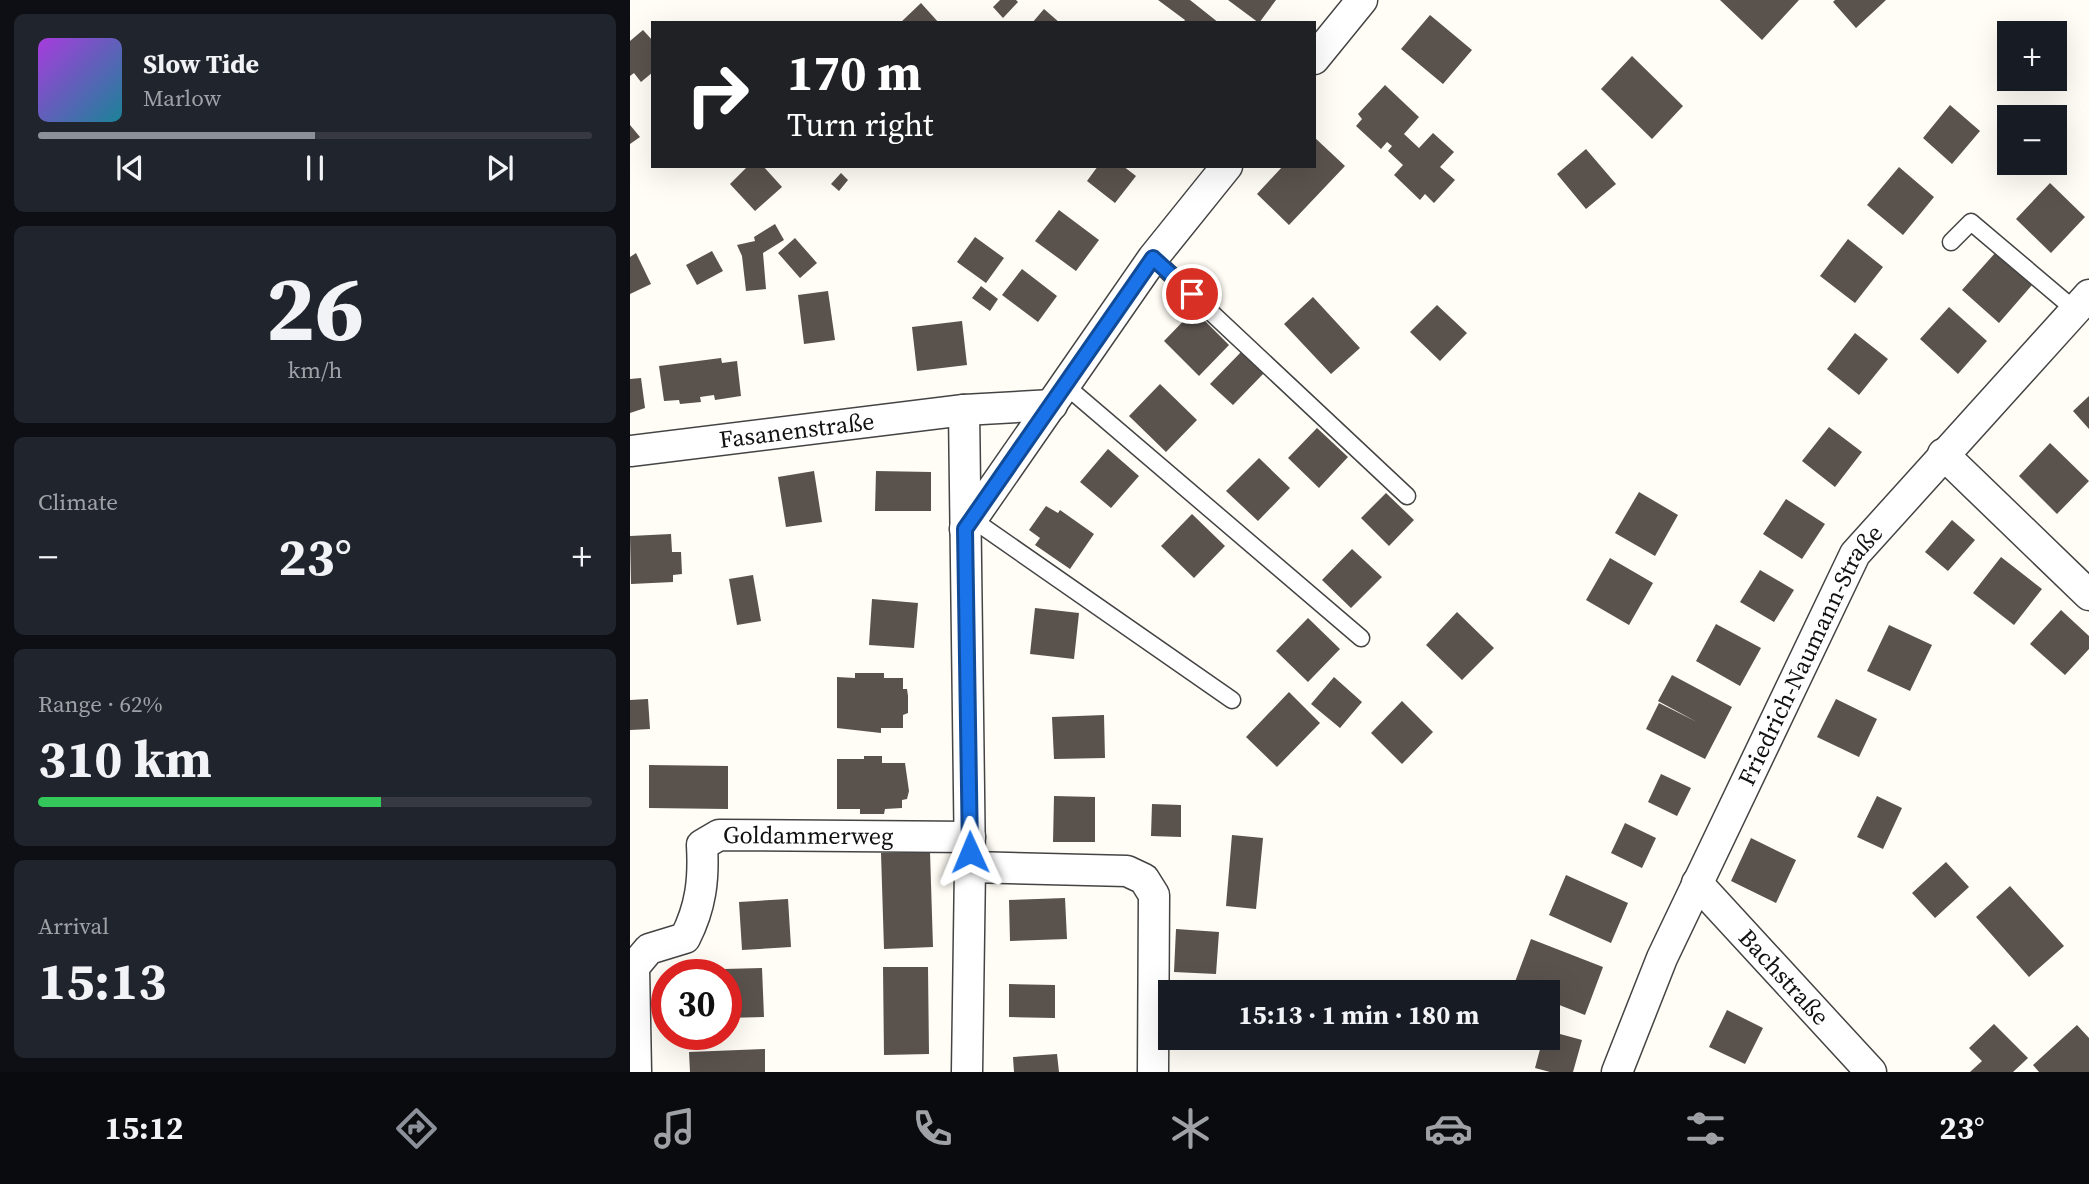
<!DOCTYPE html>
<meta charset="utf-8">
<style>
:root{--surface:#171b24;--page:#20242c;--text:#f1f3f6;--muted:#9ea1a6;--line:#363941;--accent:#8c9099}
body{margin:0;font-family:"Source Serif 4",serif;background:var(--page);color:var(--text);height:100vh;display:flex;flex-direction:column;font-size:26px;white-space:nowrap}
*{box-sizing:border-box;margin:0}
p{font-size:23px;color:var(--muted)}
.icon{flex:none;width:38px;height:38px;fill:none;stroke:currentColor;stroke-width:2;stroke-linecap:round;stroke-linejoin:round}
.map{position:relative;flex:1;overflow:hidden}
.sheet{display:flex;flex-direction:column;gap:14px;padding:14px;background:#0d0f14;width:630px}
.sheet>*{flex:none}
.guide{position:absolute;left:21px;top:21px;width:665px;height:147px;border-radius:0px;box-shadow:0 7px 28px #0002;background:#202124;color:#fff;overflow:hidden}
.buttons{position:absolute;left:1367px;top:21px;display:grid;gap:14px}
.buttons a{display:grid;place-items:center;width:70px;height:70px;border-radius:0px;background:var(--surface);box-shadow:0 7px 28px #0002;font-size:35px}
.speed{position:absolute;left:21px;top:959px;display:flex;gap:14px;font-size:35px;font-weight:700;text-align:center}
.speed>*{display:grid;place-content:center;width:91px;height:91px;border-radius:50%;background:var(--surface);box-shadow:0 7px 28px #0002;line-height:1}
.speed .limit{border:10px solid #d22;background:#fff;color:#111}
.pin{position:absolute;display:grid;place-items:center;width:60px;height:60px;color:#fff;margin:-30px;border:4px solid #fff;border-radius:50%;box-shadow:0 2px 7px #0007}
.me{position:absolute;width:77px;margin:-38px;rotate:359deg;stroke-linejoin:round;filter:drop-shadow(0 0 5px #0008)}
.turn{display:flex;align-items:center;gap:24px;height:147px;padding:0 21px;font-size:32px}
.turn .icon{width:91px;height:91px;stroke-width:2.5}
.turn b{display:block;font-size:49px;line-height:60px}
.big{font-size:52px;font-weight:700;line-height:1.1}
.sheet .tile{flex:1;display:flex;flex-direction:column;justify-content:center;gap:10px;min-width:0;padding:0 24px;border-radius:10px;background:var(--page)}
.sheet .dial{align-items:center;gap:0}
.dial b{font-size:91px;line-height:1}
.song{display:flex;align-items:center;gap:21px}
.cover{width:84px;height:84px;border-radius:10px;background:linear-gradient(135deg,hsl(280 70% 55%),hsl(190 70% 35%))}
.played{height:7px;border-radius:4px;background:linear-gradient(90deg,var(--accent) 50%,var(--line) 50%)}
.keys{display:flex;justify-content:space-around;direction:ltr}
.heat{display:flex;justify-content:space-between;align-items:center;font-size:38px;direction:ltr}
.charge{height:10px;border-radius:5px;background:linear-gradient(90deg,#34c759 62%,var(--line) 0)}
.trip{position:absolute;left:528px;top:980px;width:402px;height:70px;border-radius:0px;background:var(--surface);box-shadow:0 7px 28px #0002;font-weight:700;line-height:70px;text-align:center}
.tabs{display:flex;height:112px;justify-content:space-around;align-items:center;background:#090b0e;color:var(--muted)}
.tabs .icon{width:49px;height:49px}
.tabs .selected{color:var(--accent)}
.tabs b{font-size:32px;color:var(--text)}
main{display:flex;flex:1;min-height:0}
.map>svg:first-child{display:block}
</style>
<main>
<section class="sheet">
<div class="tile">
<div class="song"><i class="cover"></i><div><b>Slow Tide</b><p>Marlow</p></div></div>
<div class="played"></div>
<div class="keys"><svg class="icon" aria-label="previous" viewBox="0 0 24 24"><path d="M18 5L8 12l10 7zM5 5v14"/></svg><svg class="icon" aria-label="pause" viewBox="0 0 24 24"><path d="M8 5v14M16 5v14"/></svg><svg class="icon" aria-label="next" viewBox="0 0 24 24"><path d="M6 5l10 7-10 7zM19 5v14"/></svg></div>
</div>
<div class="tile dial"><b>26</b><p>km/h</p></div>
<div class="tile"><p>Climate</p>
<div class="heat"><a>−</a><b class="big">23°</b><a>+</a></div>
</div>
<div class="tile"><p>Range · 62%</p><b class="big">310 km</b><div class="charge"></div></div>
<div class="tile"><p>Arrival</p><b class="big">15:13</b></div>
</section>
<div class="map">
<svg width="1459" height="1072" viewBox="0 0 1459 1072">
<rect width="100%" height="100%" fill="#fffdf5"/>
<path fill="#5a524d" d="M370 0H386L388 2 373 18 363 7Z
M528 0H560L589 23H553L555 20Z
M598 0H646L629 23Z
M1090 0H1169L1132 40Z
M1205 0H1256L1226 28 1203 2Z
M291 3 309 23H270Z
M414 9 430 23H402Z
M800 15 842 50 813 84 771 49Z
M13 30 23 41V72L11 82 4 73 0 76V41Z
M1002 56 1053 106 1022 139 971 89Z
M755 85 789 117 774 134 789 148 803 133 824 152 810 167 825 180 804 203 795 194 790 200 764 175 773 165 758 151 762 146 757 142 751 149 726 126 732 119 728 114Z
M1320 105 1350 131 1322 164 1293 138Z
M0 125 10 137 0 144Z
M684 137 715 166 659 225 627 194 653 166H684Z
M956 149 986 184 956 209 927 174Z
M118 166H133L152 187 125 211 100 184Z
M468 166H493L506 176 485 203 457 181Z
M1269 167 1304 197 1273 235 1237 205Z
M211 173 218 180 209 191 201 184Z
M1420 183 1455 217 1421 253 1386 219Z
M429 210 469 240 446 271 405 241Z
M145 224 154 240 133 253 136 289 116 291 112 256 107 245 125 241 124 237Z
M345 237 374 258 356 283 327 262Z
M165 238 187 263 170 278 148 253Z
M1218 239 1253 267 1225 303 1190 276Z
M82 251 93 271 67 285 56 265Z
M1366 252 1402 285 1369 323 1332 290Z
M6 253 21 284 0 294V257Z
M392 269 427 296 408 322 372 295Z
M351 286 368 299 360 311 342 298Z
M198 291 205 340 174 344 168 295Z
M683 297 730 348 701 374 654 324Z
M807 305 837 333 810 361 780 332Z
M1319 307 1357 341 1328 374 1290 339Z
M564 310 599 345 569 376 534 341Z
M332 321 337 365 287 371 282 327Z
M1225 333 1258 359 1229 395 1197 369Z
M612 351 634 373 603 405 580 384Z
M91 358 92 363 107 361 111 396 85 400 84 395 70 397 71 402 50 404 49 400 34 401 29 366Z
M11 378 15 408 0 413V379Z
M530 384 567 420 536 452 499 416Z
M1459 396V429L1443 411Z
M1199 427 1232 452 1205 487 1172 461Z
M687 428 718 457 689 488 658 458Z
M1420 443 1459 481 1427 514 1389 476Z
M478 449 509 476 481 508 450 482Z
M629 458 660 488 628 521 596 491Z
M184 471 192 522 156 527 148 477Z
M246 471 301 472V511H245Z
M1009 492 1048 515 1025 556 985 533Z
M756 493 784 520 759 546 731 518Z
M1156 499 1195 524 1172 559 1133 534Z
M416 506 428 513 430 510 464 534 440 569 405 545 410 538 399 530Z
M562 514 595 546 564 578 531 546Z
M1322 520 1345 540 1318 571 1295 552Z
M41 534 42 552H51L52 574 43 575V582L1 584 0 536Z
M722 549 752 577 721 608 692 580Z
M1371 557 1412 589 1384 625 1343 593Z
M980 558 1023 583 999 625 956 600Z
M1130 570 1164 590 1144 622 1110 602Z
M123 575 131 621 107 625 99 579Z
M242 599 288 603 284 648 239 645Z
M405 608 449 613 444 659 400 654Z
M1431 610 1459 636V649L1435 675 1400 644Z
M827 612 864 648 832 680 796 645Z
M678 618 710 649 678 682 646 651Z
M1086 624 1131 648 1110 686 1066 661Z
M1259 625 1302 645 1280 691 1237 671Z
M225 673H254V678H273V689H277L278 696V713L273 715V728H251V733L207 728V677L225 678Z
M1042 675 1102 707 1075 759 1016 729 1029 703 1067 722 1028 701Z
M704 677 732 702 710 728 681 704Z
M659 692 690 723 647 767 616 737Z
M18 699 20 729 0 730V700Z
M1206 699 1247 719 1229 757 1187 737Z
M772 701 803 732 772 764 741 733Z
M474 715 475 758 424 759 422 717Z
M234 756H252V763H275L279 791 277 799 272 800V808L255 809 254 814H230V809H207V759H234Z
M19 765 98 766V809L19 808Z
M1031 774 1061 788 1047 816 1018 802Z
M424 796 465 797V842H423Z
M1247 796 1272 808 1253 849 1227 837Z
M522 804 551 805V837L521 836Z
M995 823 1026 838 1012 868 981 853Z
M602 835 633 838 626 909 596 906Z
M1121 838 1166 860 1146 903 1101 881Z
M300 852 303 947 254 949 251 853Z
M1316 862 1339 887 1305 918 1282 893Z
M936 875 998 903 981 943 919 915Z
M1380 886 1434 946 1399 977 1346 917Z
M435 898 437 939 380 941 379 900Z
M158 899 161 947 112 950 109 902Z
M546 929 589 932 586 974 544 972Z
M901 939 973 967 955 1015 919 1001V992H896L883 987Z
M253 967H298L299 1054 254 1055Z
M132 968 134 1017 96 1018V975H56V970Z
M379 984 425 985V1018L379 1017Z
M1097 1010 1133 1028 1115 1064 1079 1047Z
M1364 1024 1398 1058 1383 1072H1340L1352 1061 1339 1048Z
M1447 1025 1459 1038V1072H1409L1403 1065Z
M919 1031 952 1040 943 1072H920L905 1068 913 1038H919Z
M545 1038H586V1048L545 1047Z
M135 1049V1072H60L59 1052Z
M427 1054 429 1072H384L383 1057Z"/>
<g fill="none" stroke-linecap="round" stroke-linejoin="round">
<g stroke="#444" stroke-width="19">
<path id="lane" d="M1321 242 1341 222 1445 310
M523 258 777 496
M436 386 731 638
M342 519 602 700"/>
</g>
<g stroke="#444" stroke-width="33">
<g id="street">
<path d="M684 59 732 0"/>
<path d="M334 410 340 867 337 1072"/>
<path id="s1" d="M0 451 334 410 422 405"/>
<path d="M1313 454 1459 595"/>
<path d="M335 529 523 258 597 166"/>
<path d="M340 867 497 871 514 879 524 895 523 1072"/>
<path id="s2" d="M1067 883 1241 1072"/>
<path id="s3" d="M6 1072 4 967 19 949 55 938C71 907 74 879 72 845L89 835 340 837"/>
<path id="s4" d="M987 1072 1032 958 1225 554 1459 295"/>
</g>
</g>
<use href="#lane" stroke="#fff" stroke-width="16"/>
<use href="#street" stroke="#fff" stroke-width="30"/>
</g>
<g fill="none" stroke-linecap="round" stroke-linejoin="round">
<g stroke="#114b97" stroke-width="18">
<path id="route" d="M340 852 335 529 523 258 562 294"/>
</g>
<use href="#route" stroke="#1a73e8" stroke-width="12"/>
</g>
<g text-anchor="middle" stroke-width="7" stroke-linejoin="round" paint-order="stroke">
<g font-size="24" fill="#111" stroke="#fff">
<text dy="8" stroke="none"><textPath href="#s1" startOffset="168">Fasanenstraße</textPath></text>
<text dy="8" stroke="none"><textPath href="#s4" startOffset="460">Friedrich-Naumann-Straße</textPath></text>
<text dy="8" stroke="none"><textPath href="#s3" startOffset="371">Goldammerweg</textPath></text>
<text dy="8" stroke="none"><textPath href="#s2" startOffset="128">Bachstraße</textPath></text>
</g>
</g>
</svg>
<div class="buttons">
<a>+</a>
<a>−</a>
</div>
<div class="speed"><div class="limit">30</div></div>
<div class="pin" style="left:562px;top:294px;background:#d93025"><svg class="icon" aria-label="arrive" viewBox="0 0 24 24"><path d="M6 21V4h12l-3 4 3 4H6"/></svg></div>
<svg class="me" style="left:340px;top:852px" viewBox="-20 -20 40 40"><path d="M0-17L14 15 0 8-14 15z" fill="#1a73e8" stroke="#fff" stroke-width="4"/></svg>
<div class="trip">15:13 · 1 min · 180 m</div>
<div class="guide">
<div class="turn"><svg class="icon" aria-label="right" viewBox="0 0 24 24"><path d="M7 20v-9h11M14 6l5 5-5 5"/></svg><div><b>170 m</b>Turn right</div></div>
</div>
</div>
</main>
<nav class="tabs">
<b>15:12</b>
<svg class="icon selected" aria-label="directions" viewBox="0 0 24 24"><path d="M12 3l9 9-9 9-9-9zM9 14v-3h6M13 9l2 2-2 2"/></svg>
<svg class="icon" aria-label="music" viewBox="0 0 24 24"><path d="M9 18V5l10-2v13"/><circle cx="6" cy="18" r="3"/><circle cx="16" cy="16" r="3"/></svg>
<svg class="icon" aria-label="phone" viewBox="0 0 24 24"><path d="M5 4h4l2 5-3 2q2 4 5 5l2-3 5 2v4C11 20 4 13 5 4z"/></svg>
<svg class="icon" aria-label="climate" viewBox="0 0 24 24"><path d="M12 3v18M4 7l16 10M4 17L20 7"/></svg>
<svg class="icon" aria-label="car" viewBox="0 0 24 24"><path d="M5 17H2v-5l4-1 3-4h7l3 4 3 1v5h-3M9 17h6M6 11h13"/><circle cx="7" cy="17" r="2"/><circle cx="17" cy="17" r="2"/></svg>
<svg class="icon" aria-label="filters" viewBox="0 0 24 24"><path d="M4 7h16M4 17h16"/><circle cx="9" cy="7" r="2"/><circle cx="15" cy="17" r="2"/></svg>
<b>23°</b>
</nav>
